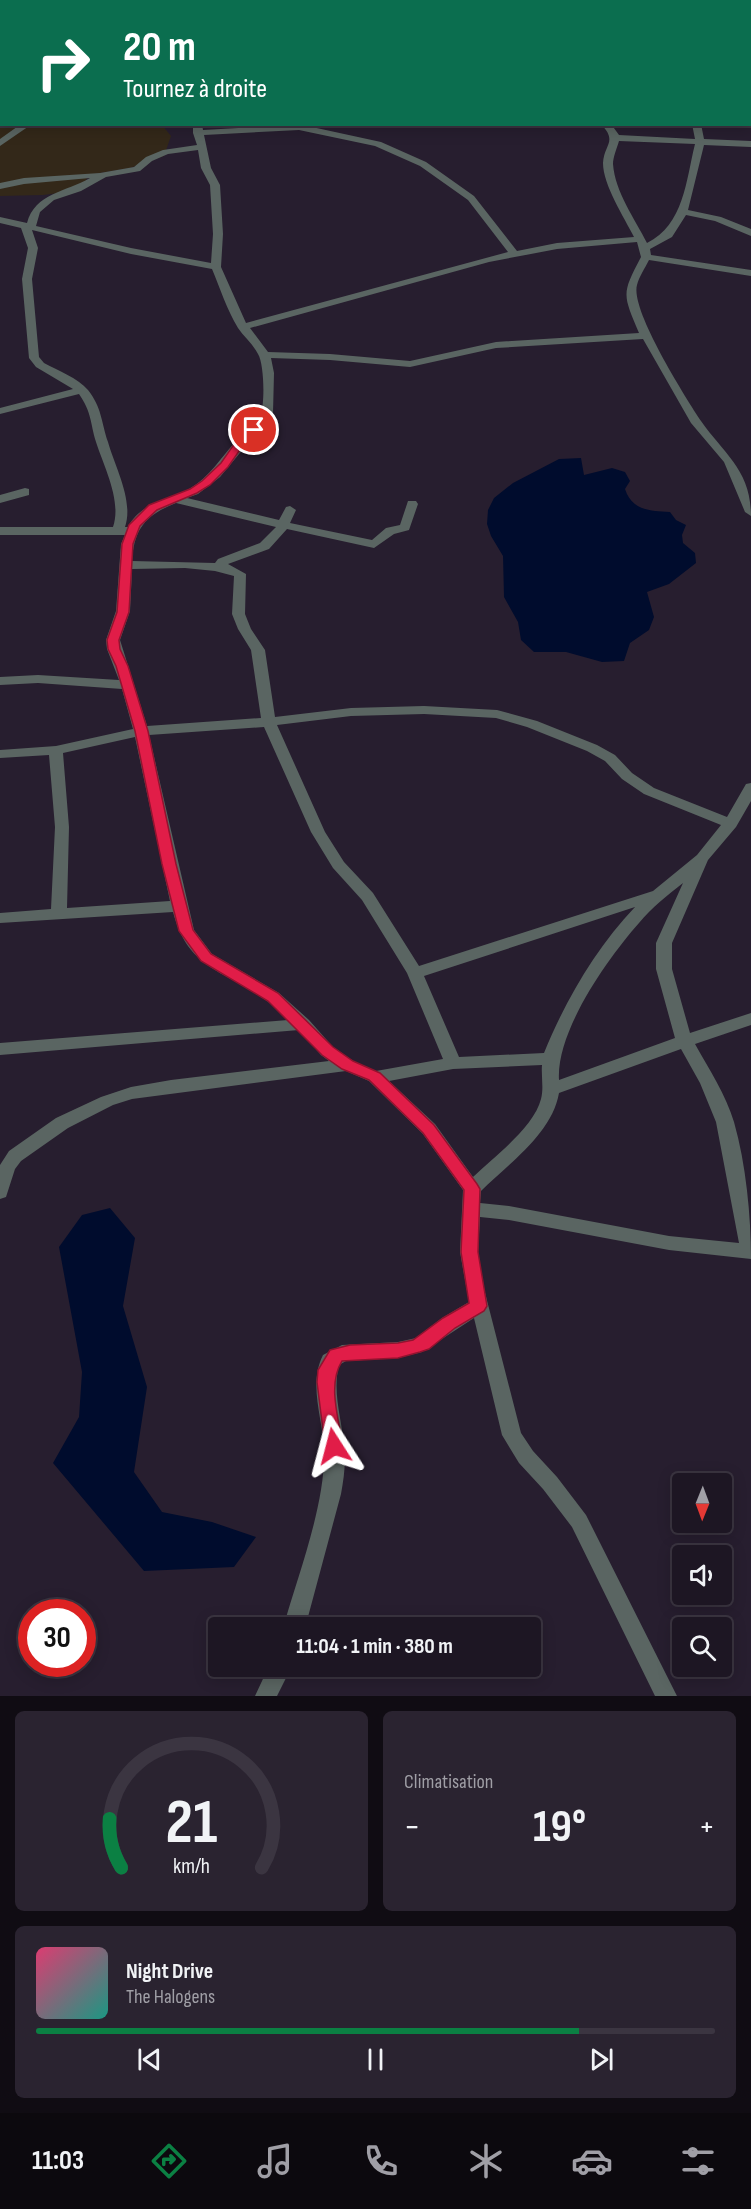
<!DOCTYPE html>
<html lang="fr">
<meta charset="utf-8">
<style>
:root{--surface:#1d1623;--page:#2a2330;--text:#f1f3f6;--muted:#a09fa6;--line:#3b3541;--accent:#0b8043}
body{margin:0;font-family:"Sofia Sans Condensed",sans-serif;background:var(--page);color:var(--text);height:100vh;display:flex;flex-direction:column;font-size:22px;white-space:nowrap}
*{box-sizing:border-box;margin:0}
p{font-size:20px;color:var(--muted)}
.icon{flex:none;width:33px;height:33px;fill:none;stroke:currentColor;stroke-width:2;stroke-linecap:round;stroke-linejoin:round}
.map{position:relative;height:1696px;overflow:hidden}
.side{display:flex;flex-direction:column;gap:15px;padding:15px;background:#100c13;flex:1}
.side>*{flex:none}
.hud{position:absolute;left:0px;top:0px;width:752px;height:126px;box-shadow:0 3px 15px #0003,0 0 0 2px var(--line);background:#0b6e4f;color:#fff;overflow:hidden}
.needle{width:39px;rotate:181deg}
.fabs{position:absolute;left:672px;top:1473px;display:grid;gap:12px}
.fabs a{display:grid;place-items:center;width:60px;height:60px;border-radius:6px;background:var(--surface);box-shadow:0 3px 15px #0003,0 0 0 2px var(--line);font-size:30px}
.speed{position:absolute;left:18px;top:1599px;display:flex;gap:12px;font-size:30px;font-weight:700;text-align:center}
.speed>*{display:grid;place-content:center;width:78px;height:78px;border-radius:50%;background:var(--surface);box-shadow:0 3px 15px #0003,0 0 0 2px var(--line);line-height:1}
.speed .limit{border:9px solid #d22;background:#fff;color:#111}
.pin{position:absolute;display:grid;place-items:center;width:51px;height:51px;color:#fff;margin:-26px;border:3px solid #fff;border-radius:50%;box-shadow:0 2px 6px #0007}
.me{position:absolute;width:66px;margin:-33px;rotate:351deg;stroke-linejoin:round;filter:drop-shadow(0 0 4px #0008)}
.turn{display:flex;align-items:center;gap:21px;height:126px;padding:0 24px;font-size:27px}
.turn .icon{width:78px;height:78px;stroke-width:2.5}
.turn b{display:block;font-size:42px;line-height:51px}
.big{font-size:45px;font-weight:700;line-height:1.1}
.side .tile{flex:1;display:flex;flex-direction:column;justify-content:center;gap:9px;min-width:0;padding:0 21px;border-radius:9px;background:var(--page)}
.side .dial{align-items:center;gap:0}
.dial svg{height:156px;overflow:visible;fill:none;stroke:var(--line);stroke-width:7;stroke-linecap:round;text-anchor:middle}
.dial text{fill:var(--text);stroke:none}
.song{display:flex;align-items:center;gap:18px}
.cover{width:72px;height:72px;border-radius:9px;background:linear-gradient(135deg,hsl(340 70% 55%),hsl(170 70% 35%))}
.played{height:6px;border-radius:3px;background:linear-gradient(90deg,var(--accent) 80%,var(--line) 80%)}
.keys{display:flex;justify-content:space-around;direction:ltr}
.heat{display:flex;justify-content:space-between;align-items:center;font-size:33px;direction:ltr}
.side .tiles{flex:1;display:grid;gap:15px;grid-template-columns:1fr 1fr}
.tile:last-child{grid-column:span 2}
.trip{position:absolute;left:208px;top:1617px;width:333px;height:60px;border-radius:6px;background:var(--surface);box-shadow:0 3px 15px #0003,0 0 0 2px var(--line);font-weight:700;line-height:60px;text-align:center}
.tabs{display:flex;height:96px;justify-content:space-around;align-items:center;background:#0c090e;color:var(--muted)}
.tabs .icon{width:42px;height:42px}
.tabs .current{color:var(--accent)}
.tabs b{font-size:27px;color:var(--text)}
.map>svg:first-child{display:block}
</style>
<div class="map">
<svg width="751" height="1696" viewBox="0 0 751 1696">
<rect width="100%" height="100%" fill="#271e2f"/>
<path fill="#332819" d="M0 105 2 124 162 125 171 136 164 156 130 168 88 175 82 190 43 195 0 196Z"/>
<path fill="#000c2d" d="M581 458 584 475 612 468 625 472 630 481 625 489C632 510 649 511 670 512L676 520 686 525 682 535 683 543 695 553 696 563 669 584 647 592 654 617 649 630 630 643 624 661 602 662 566 652H534L521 640 518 622 504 597 503 556 491 536 487 524 488 510 494 498 513 483 559 459Z
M110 1208 135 1238 123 1306 147 1387 134 1472 162 1512 212 1522 256 1537 234 1567 144 1571 53 1463 79 1417 82 1372 59 1247 82 1215Z"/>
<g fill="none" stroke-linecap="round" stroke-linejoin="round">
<path fill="#5a6562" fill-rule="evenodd" d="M69 0H77L78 2H70Z
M105 0H113L104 2Z
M186 0H194L195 2H187Z
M494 0H502L503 2H495Z
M606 0H614L616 2H607Z
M750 2H751V6H750Z
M0 80H2L0 86Z
M21 124H32L0 146V139Z
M193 124H202L203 130 311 124 312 127 381 142 426 162 474 196 517 251 557 243 634 237C624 217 603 185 603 163 604 144 618 142 601 124H611L619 135 695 139 692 124H701L704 139 751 141V147L704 145 688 210 721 217 751 229V236L715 221 686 215 672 237 650 249 651 255 751 270V276L649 260C645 268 639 277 637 285 630 310 686 398 701 421 724 454 751 470 751 516L745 512 724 462 691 423 643 339 496 348 410 367 330 360 271 358 274 373 273 413 220 477 198 494 187 498 279 520 286 507 290 506 296 510 290 523 372 540 386 528 400 525 408 501H416L418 504 409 530 394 534 374 548 287 529 269 549 228 564 246 574 245 614 251 629 265 650 275 717 351 708 424 706 497 710 537 721 597 745 615 755 632 773 654 788 727 817 746 784 751 783V801L736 827 708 860 672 943V969L690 1033 751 1013V1025L695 1044C709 1069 726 1095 734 1122 746 1164 751 1216 751 1259L669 1250 509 1220 480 1217 478 1252 482 1281 521 1433 533 1451 557 1477 586 1515 677 1696H655L572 1527 543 1489 519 1463 502 1435 474 1318 422 1352 398 1358 346 1361 339 1365C332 1393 342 1419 344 1446 346 1463 344 1478 341 1494L305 1628H283C298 1575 326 1503 324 1450 323 1418 308 1385 323 1355L342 1345 398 1342 416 1338 442 1318 469 1302 460 1252 463 1190 423 1134 369 1081 346 1071 132 1099 113 1105 68 1128 21 1161 15 1169 6 1197 0 1199V1165L9 1151 56 1118 101 1097 131 1087 171 1080 329 1061 321 1055 299 1030 0 1055V1043L288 1020C281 1013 274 1006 267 1001 225 970 188 970 173 912L0 923V913L51 909 55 827 49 755 0 758V750L56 746 133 729 122 689 38 683 0 685V677L38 675 119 680 107 649 106 640 116 611 121 544 125 535H0V527H113C122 501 104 467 96 442 90 422 92 413 79 394L0 414V408L73 389 36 367 29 358 22 279 28 248 21 228 0 223V217L27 223C35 193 66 192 90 178L24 184 0 189V183L24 178 100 173 134 167 146 157 163 150 197 145 193 133ZM299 130 375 146 420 166 468 200 508 252 246 323 221 267 223 234 220 185 211 168 204 135ZM619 141 695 144C686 180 684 225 647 243 635 219 615 192 613 164 613 157 617 148 619 141ZM198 150 201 168 210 185 213 234 211 263 131 248 36 226 40 212 54 200 81 191 106 177 140 171 152 161 168 154ZM32 230 131 254 212 269C220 288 227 310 238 328 244 337 253 344 258 354 264 363 265 402 261 413 257 424 244 431 237 440 221 457 210 477 189 489 168 500 140 503 128 527H125C134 501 115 467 108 442 101 421 102 408 88 390 78 378 57 370 44 363L39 357 32 279 38 248ZM637 242 641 257C621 295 623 294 639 333L496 342 410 361 330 354 268 352 250 328 489 262 557 249ZM176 503 276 527 260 543 218 559 215 563 132 561C134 528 146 515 176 503ZM185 568 215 571 234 576 232 614 238 629 251 650 261 718 147 726 120 640 130 611 132 569ZM424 714 496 718 527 727 587 751 605 761 622 779 644 794 721 825 697 855 653 891 419 966 373 893 344 862 325 832 277 725 351 716ZM264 727 311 832 333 868 362 900 407 973 443 1059 376 1071 353 1061 333 1047 309 1020 279 993 212 954 194 930 149 735ZM135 737 170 901 67 908 69 827 63 753ZM683 883 656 943V969L675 1038 559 1080C556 1031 608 958 639 923 652 907 668 895 683 883ZM635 907C596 948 565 1001 544 1053L459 1057 424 976ZM681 1049 700 1083 716 1122 739 1243 669 1236 509 1206 480 1203 481 1191C508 1164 552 1134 559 1093ZM542 1065C541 1076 544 1088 541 1099 534 1127 494 1157 473 1177L435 1124 389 1081 453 1069Z
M25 488 29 489V495L0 503V495Z
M269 1666H292L277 1696H255Z"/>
</g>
<path fill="#e11d48" stroke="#92132f" stroke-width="1.5" d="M254 427 259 430 257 432 244 444 228 467 210 485 197 493 157 510 140 526 133 544 129 612 119 640 120 649 128 666 148 731 176 864 193 930 211 954 278 993 333 1047 353 1061 380 1073 434 1125 477 1184 480 1189 478 1252 487 1306 484 1311 455 1328 429 1349 420 1352 398 1358 342 1361C327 1385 339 1420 343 1446L340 1452 334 1454 327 1452 325 1446 317 1382 318 1370 330 1350 350 1345 398 1343 413 1340 443 1318 469 1303 461 1252 464 1190 423 1133 369 1080 342 1069 322 1055 268 1001 201 961 179 931 162 864 135 731 116 666 108 649 107 640 117 612 122 544 129 525 149 505 190 489 202 481 221 463 237 440Z"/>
</svg>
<div class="fabs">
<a><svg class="needle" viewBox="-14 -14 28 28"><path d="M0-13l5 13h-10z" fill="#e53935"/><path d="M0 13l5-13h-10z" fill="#a09fa6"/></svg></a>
<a><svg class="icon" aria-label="sound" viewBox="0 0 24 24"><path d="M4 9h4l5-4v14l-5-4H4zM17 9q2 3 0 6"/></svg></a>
<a><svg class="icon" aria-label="search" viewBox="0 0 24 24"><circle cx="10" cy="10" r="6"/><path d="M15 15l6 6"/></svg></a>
</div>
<div class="speed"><div class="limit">30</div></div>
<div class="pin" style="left:254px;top:430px;background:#d93025"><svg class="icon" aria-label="arrive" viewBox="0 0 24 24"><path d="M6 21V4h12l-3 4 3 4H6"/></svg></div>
<svg class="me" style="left:334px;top:1446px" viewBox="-20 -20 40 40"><path d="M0-17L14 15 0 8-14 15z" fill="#e11d48" stroke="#fff" stroke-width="4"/></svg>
<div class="trip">11:04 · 1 min · 380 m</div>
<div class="hud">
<div class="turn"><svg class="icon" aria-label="right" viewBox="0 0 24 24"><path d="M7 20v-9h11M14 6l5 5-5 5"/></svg><div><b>20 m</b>Tournez à droite</div></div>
</div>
</div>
<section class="side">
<div class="tiles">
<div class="tile dial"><svg viewBox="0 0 100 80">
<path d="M14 69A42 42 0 1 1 86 69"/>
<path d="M14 69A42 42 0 0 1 8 44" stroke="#0b8043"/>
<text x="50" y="56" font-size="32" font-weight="700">21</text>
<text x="50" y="72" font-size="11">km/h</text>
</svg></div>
<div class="tile"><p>Climatisation</p>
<div class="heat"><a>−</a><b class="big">19°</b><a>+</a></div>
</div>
<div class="tile">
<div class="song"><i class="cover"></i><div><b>Night Drive</b><p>The Halogens</p></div></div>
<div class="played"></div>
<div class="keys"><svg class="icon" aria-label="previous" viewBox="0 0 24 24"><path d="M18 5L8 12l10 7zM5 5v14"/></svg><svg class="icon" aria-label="pause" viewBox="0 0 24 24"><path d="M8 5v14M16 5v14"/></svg><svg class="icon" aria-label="next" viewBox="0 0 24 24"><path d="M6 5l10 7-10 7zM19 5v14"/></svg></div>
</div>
</div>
</section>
<nav class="tabs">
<b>11:03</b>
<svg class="icon current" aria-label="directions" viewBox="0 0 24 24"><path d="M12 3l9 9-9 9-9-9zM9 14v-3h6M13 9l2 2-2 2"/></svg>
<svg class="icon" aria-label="music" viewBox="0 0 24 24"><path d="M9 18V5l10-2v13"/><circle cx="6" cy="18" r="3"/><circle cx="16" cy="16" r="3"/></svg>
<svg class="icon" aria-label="phone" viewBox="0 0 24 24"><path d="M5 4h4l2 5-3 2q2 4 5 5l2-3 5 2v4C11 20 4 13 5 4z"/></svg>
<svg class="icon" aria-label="climate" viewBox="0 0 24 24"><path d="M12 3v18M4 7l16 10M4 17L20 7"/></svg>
<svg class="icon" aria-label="car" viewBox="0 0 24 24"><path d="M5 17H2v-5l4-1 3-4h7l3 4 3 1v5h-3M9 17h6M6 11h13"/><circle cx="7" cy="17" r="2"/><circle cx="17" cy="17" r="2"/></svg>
<svg class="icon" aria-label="filters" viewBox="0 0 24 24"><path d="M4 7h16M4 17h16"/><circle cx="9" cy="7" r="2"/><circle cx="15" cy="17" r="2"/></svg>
</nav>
